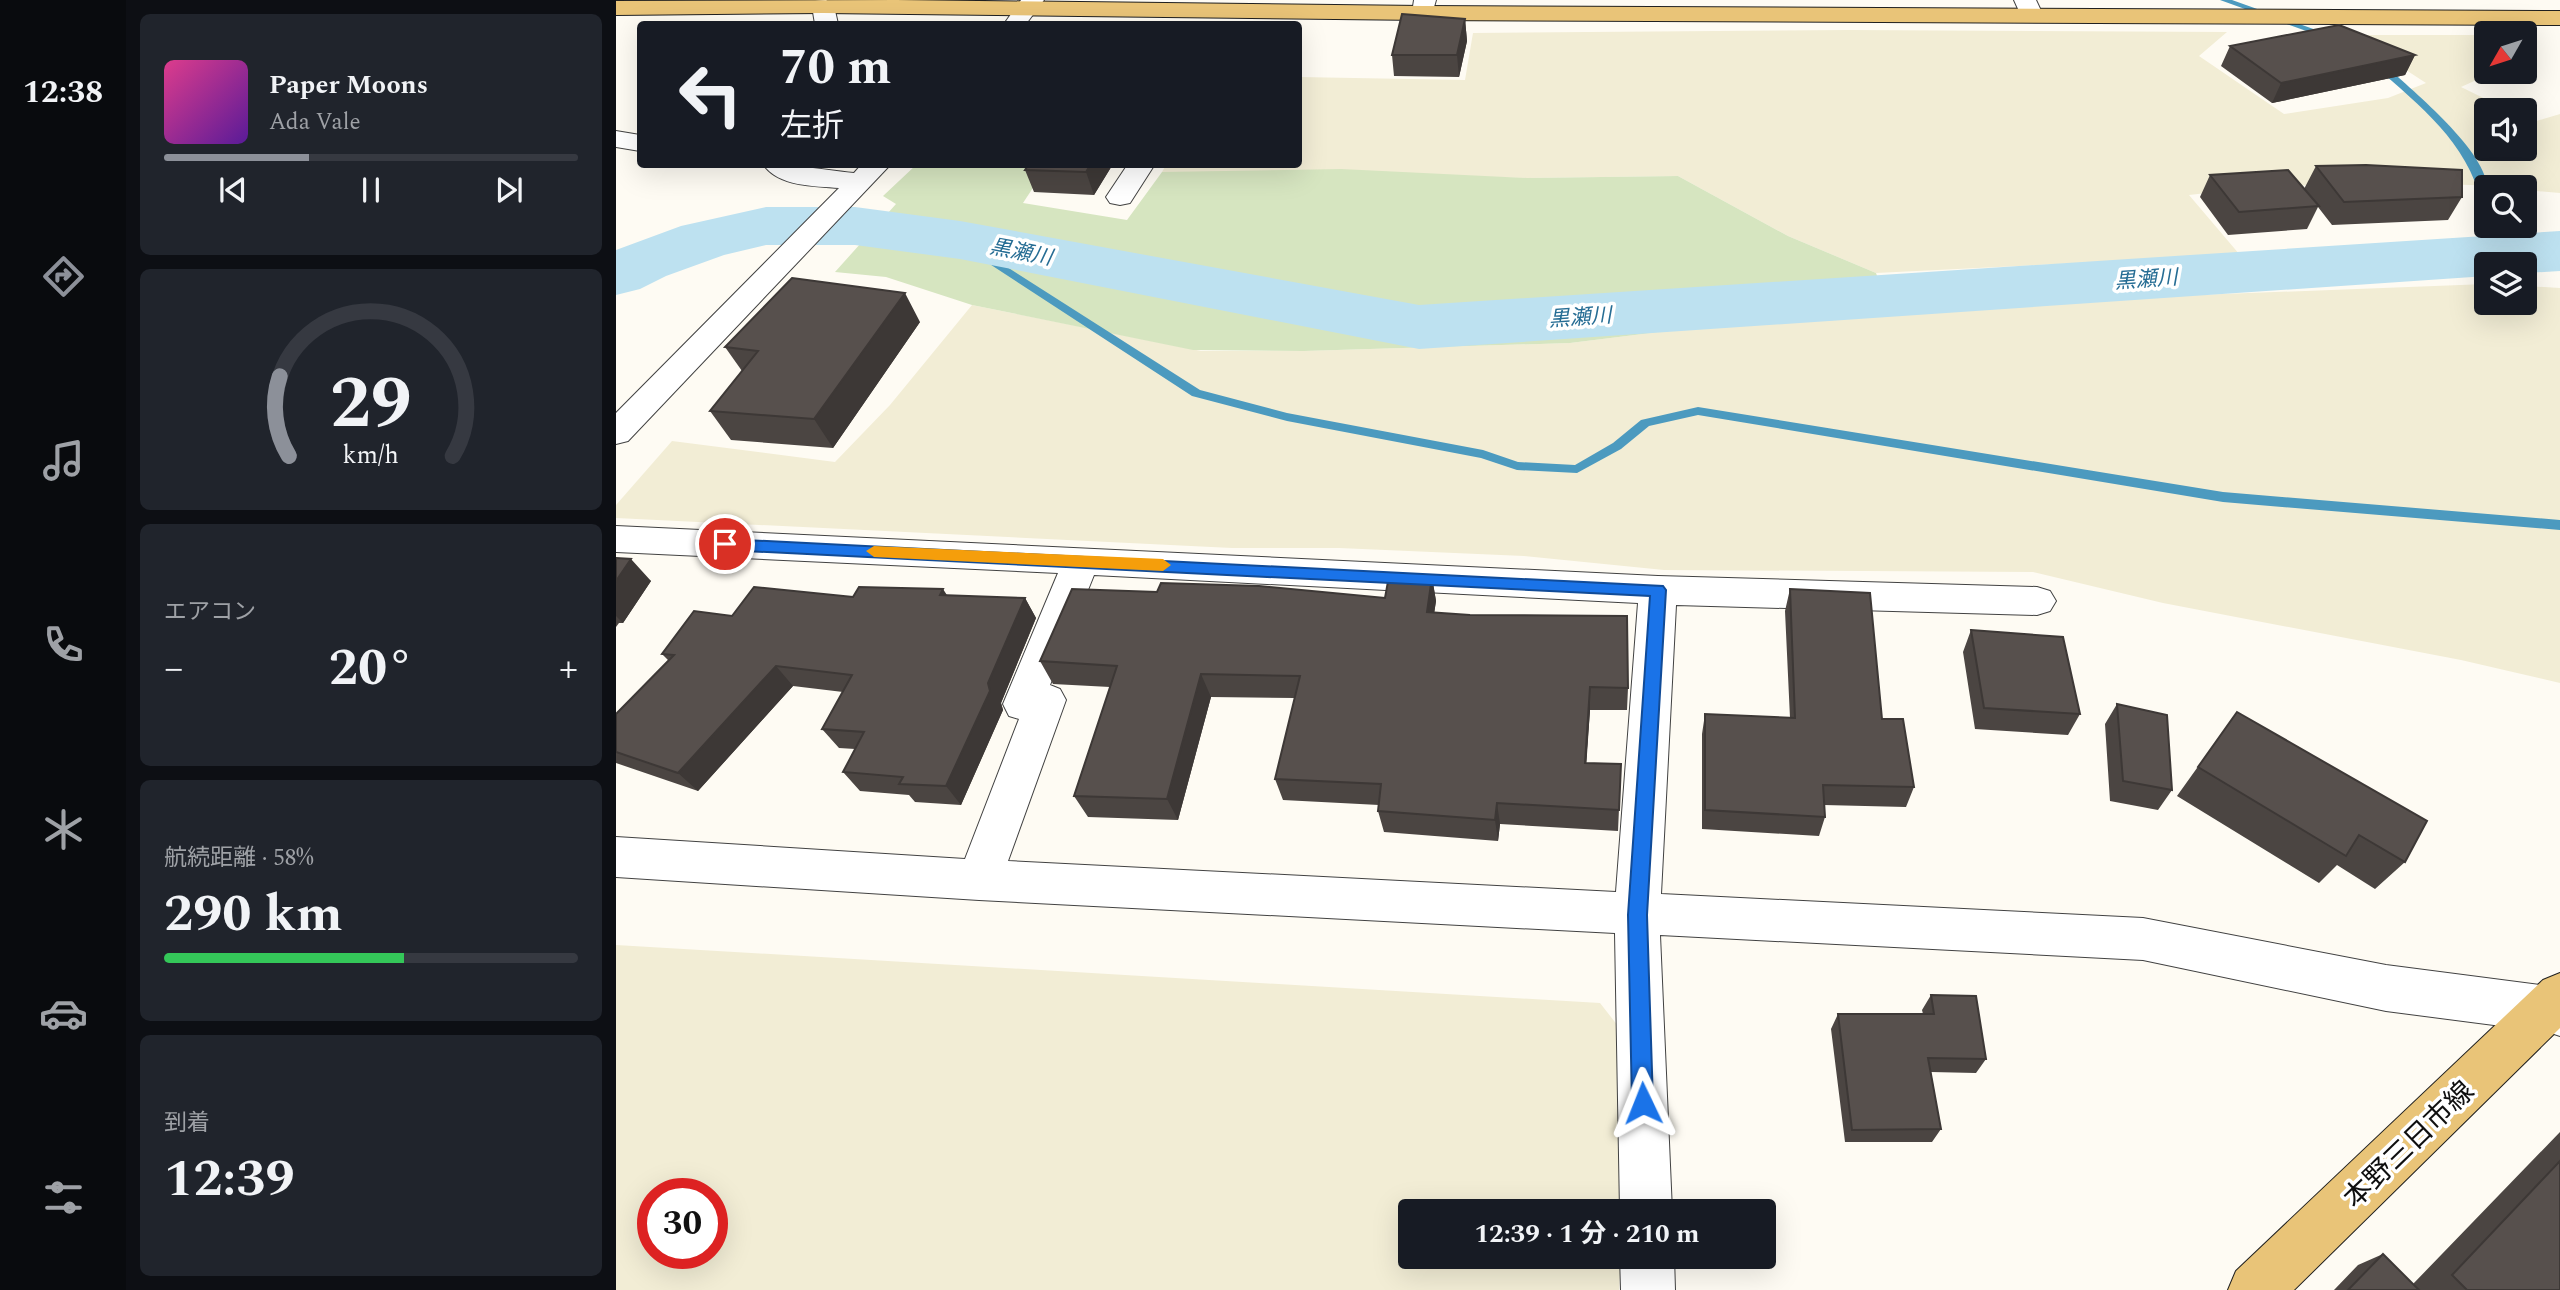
<!DOCTYPE html>
<html lang="ja">
<meta charset="utf-8">
<style>
:root{--surface:#171b24;--page:#20242c;--text:#f1f3f6;--muted:#9ea1a6;--line:#363941;--accent:#8c9099}
body{margin:0;font-family:Spectral,"Noto Sans JP",serif;background:var(--page);color:var(--text);height:100vh;display:flex;flex-direction:column;font-size:26px;white-space:nowrap}
*{box-sizing:border-box;margin:0}
p{font-size:23px;color:var(--muted)}
.icon{flex:none;width:38px;height:38px;fill:none;stroke:currentColor;stroke-width:2;stroke-linecap:round;stroke-linejoin:round}
.map{position:relative;flex:1;overflow:hidden}
.drawer{display:flex;flex-direction:column;gap:14px;padding:14px;background:#0d0f14;width:490px}
.drawer>*{flex:none}
.top-card{position:absolute;left:21px;top:21px;width:665px;height:147px;border-radius:7px;box-shadow:0 7px 28px #0002;background:#171b24;color:var(--text);overflow:hidden}
.needle{width:46px;rotate:231deg}
.tools{position:absolute;left:1858px;top:21px;display:grid;gap:14px}
.tools a{display:grid;place-items:center;width:63px;height:63px;border-radius:7px;background:var(--surface);box-shadow:0 7px 28px #0002;font-size:35px}
.speed{position:absolute;left:21px;top:1178px;display:flex;gap:14px;font-size:35px;font-weight:700;text-align:center}
.speed>*{display:grid;place-content:center;width:91px;height:91px;border-radius:50%;background:var(--surface);box-shadow:0 7px 28px #0002;line-height:1}
.speed .limit{border:10px solid #d22;background:#fff;color:#111}
.pin{position:absolute;display:grid;place-items:center;width:60px;height:60px;color:#fff;margin:-30px;border:4px solid #fff;border-radius:50%;box-shadow:0 2px 7px #0007}
.me{position:absolute;width:77px;margin:-38px;rotate:358deg;stroke-linejoin:round;filter:drop-shadow(0 0 5px #0008)}
.turn{display:flex;align-items:center;gap:24px;height:147px;padding:0 28px;font-size:32px}
.turn .icon{width:91px;height:91px;stroke-width:2.5}
.turn b{display:block;font-size:49px;line-height:60px}
.big{font-size:52px;font-weight:700;line-height:1.1}
.drawer .tile{flex:1;display:flex;flex-direction:column;justify-content:center;gap:10px;min-width:0;padding:0 24px;border-radius:10px;background:var(--page)}
.drawer .dial{align-items:center;gap:0}
.dial svg{height:182px;overflow:visible;fill:none;stroke:var(--line);stroke-width:7;stroke-linecap:round;text-anchor:middle}
.dial text{fill:var(--text);stroke:none}
.song{display:flex;align-items:center;gap:21px}
.cover{width:84px;height:84px;border-radius:10px;background:linear-gradient(135deg,hsl(330 70% 55%),hsl(270 70% 35%))}
.played{height:7px;border-radius:4px;background:linear-gradient(90deg,var(--accent) 35%,var(--line) 35%)}
.keys{display:flex;justify-content:space-around;direction:ltr}
.heat{display:flex;justify-content:space-between;align-items:center;font-size:38px;direction:ltr}
.charge{height:10px;border-radius:5px;background:linear-gradient(90deg,#34c759 58%,var(--line) 0)}
.trip{position:absolute;left:782px;top:1199px;width:378px;height:70px;border-radius:7px;background:var(--surface);box-shadow:0 7px 28px #0002;font-weight:700;line-height:70px;text-align:center}
main{display:flex;flex:1;min-height:0}
.tab-bar{display:flex;flex-direction:column;width:126px;justify-content:space-around;align-items:center;background:#090b0e;color:var(--muted)}
.tab-bar .icon{width:49px;height:49px}
.tab-bar .on{color:var(--accent)}
.tab-bar b{font-size:32px;color:var(--text)}
.map>svg:first-child{display:block}
</style>
<main>
<nav class="tab-bar">
<b>12:38</b>
<svg class="icon on" aria-label="directions" viewBox="0 0 24 24"><path d="M12 3l9 9-9 9-9-9zM9 14v-3h6M13 9l2 2-2 2"/></svg>
<svg class="icon" aria-label="music" viewBox="0 0 24 24"><path d="M9 18V5l10-2v13"/><circle cx="6" cy="18" r="3"/><circle cx="16" cy="16" r="3"/></svg>
<svg class="icon" aria-label="phone" viewBox="0 0 24 24"><path d="M5 4h4l2 5-3 2q2 4 5 5l2-3 5 2v4C11 20 4 13 5 4z"/></svg>
<svg class="icon" aria-label="climate" viewBox="0 0 24 24"><path d="M12 3v18M4 7l16 10M4 17L20 7"/></svg>
<svg class="icon" aria-label="car" viewBox="0 0 24 24"><path d="M5 17H2v-5l4-1 3-4h7l3 4 3 1v5h-3M9 17h6M6 11h13"/><circle cx="7" cy="17" r="2"/><circle cx="17" cy="17" r="2"/></svg>
<svg class="icon" aria-label="filters" viewBox="0 0 24 24"><path d="M4 7h16M4 17h16"/><circle cx="9" cy="7" r="2"/><circle cx="15" cy="17" r="2"/></svg>
</nav>
<section class="drawer">
<div class="tile">
<div class="song"><i class="cover"></i><div><b>Paper Moons</b><p>Ada Vale</p></div></div>
<div class="played"></div>
<div class="keys"><svg class="icon" aria-label="previous" viewBox="0 0 24 24"><path d="M18 5L8 12l10 7zM5 5v14"/></svg><svg class="icon" aria-label="pause" viewBox="0 0 24 24"><path d="M8 5v14M16 5v14"/></svg><svg class="icon" aria-label="next" viewBox="0 0 24 24"><path d="M6 5l10 7-10 7zM19 5v14"/></svg></div>
</div>
<div class="tile dial"><svg viewBox="0 0 100 80">
<path d="M14 69A42 42 0 1 1 86 69"/>
<path d="M14 69A42 42 0 0 1 10 34" stroke="#8c9099"/>
<text x="50" y="56" font-size="32" font-weight="700">29</text>
<text x="50" y="72" font-size="11">km/h</text>
</svg></div>
<div class="tile"><p>エアコン</p>
<div class="heat"><a>−</a><b class="big">20°</b><a>+</a></div>
</div>
<div class="tile"><p>航続距離 · 58%</p><b class="big">290 km</b><div class="charge"></div></div>
<div class="tile"><p>到着</p><b class="big">12:39</b></div>
</section>
<div class="map">
<svg width="1944" height="1290" viewBox="0 0 1944 1290">
<rect width="100%" height="100%" fill="#fefbf3"/>
<path fill="#f2edd5" fill-rule="evenodd" d="M1233 30 1611 32 1583 56 1668 114 1772 98 1810 83 1736 35H1871V72H1878L1845 87 1892 110H1871V149H1909V119L1917 122 1944 114V193L1909 190V187L1799 183 1654 186 1573 195 1624 255 1260 273 1172 236 1062 176 911 178 546 172 550 165 682 164 683 77 849 80 857 33Z
M1870 284 1871 303H1909V286L1944 288V683L1845 660 1547 603 1417 572 1048 570 908 556 723 548H616L0 518V505L56 441 219 462 274 405 356 305 585 351H688L954 343 1116 323 1399 302Z
M0 945 984 1003 1013 1040 1006 1211H794V1256L1005 1257 1003 1290H0ZM37 1194H96V1253H37Z"/>
<path fill="#d6e5c0" d="M300 165H432L407 203 511 220 546 172 725 169 911 178 1062 176 1172 236 1260 273 1274 313 1116 323 954 343 688 351 577 350 356 305 270 277 219 272 280 204 267 196Z"/>
<g fill="none" stroke-linecap="round" stroke-linejoin="round">
<path fill="#4c9abf" fill-rule="evenodd" d="M1604 0H1616L1717 36 1710 38Z
M1760 63H1766C1794 88 1867 148 1871 185 1872 190 1871 200 1871 206L1866 203C1850 141 1805 107 1760 67Z
M1875 226H1885L1905 256 1904 258H1896Z
M344 237 584 390 671 413 867 450 902 462 959 465 997 443 1025 420 1082 407 1607 492 1944 520V530L1607 502 1082 415 1033 426 1005 449 961 473 901 470 865 458 671 421 576 396 340 242V238Z"/>
<path fill="#bde1f0" fill-rule="evenodd" d="M150 207H239L344 221 803 305 1944 231V271L1909 273V264H1871V276L803 349 344 259 239 245H150L108 255 50 276 24 289 0 295V250L65 226Z"/>
<g stroke="#424242" stroke-width="2">
<path id="minor" d="M210 0 218 6 222 24H199L196 6 199 1Z
M405 0H428L410 24H388Z
M798 0H820L815 18H799L796 13Z
M1398 0H1420L1427 15 1423 20H1407Z
M0 131 24 135V151L0 147Z
M147 164C178 164 207 170 238 173L246 164H275L12 441 0 444V413L223 188C199 186 162 187 147 164Z
M512 164H539L514 203 504 205 494 203 490 197Z
M0 526 1042 576 1421 587 1434 591 1440 601 1434 611 1421 615 1060 605 1045 894 1527 918 1770 965 1932 986 1944 990V1036L1932 1032 1770 1011 1527 960 1044 935 1056 1211H1004L999 933 363 900 0 877V837L349 859 403 719 393 716 387 704 442 573 0 552ZM478 575 1022 603 1000 892 392 861 450 700 444 689 434 685Z
M1004 1256H1058L1059 1290H1005Z"/>
</g>
<g stroke="#202020" stroke-width="2">
<path id="major" d="M280 0 807 6 1944 11V25L807 20 207 13 0 15V1Z
M1944 973V1028L1678 1290H1612L1620 1271 1927 980Z"/>
</g>
<use href="#minor" fill="#fff" fill-rule="evenodd"/>
<use href="#major" fill="#e9c478" fill-rule="evenodd"/>
</g>
<path fill="#4b4542" d="M849 19 851 41 843 77 778 76 776 55Z
M1614 46 1799 55 1789 75 1656 103 1605 66Z
M497 164 478 195 418 192 409 170Z
M1700 166 1846 197 1832 220 1716 225 1702 207 1691 229 1612 235 1584 197 1594 175 1688 189Z
M304 322 217 448 115 440 94 411 126 371 109 347Z
M0 558 35 581 7 623H3L0 627Z
M816 577 820 601 818 613 1012 688 1011 710H974L970 763 1005 764 1002 831 884 824 882 841 768 832 762 811 763 805 667 800 659 779 679 698 595 697 562 820 472 817 458 796 494 687 437 684 424 661 541 592 769 598Z
M1174 589 1266 719 1298 787 1290 807 1208 805 1209 817 1203 836 1086 829V734L1089 714 1174 718 1169 611Z
M331 595 409 598 420 618 385 703 387 710 345 805 299 802 293 795 244 791 227 772 239 749 223 748 206 729 227 692 177 686 82 791 0 763V714L53 661 46 654 116 616 237 597Z
M1355 630 1464 714 1452 735 1359 729 1347 652Z
M1501 704 1556 790 1542 810 1494 801 1489 724Z
M1621 712 1789 862 1759 889 1721 865 1703 883 1561 796Z
M1315 995 1370 1059 1360 1073 1315 1072 1325 1129 1316 1142H1229L1215 1029 1222 1014H1307L1306 1010Z
M1944 1132V1290H1718L1742 1265 1767 1254 1797 1284Z"/>
<path fill="#3d3836" d="M849 19 851 41 843 77 841 55Z
M1799 55 1789 75 1656 103 1665 83Z
M475 164H497L478 195 470 172Z
M289 293 304 322 217 448 198 419Z
M15 559 35 581 7 623 0 616V581Z
M816 577 820 601 815 635 811 612Z
M327 589 340 609 324 595Z
M409 598 420 618 385 703 387 710 345 805 330 786 372 683Z
M160 666 177 686 82 791 62 773Z
M585 674 595 697 562 820 551 799Z
M974 687V710L969 784V763Z
M881 803 884 824 882 841 879 820Z"/>
<path fill="#57504d" stroke="#3d3836" stroke-width="2" d="M786 14 849 19 841 55H776Z
M1723 25 1799 55 1665 83 1614 46Z
M413 164H475L470 172 409 170Z
M1750 165 1846 170V197L1728 202 1700 166Z
M1672 170 1703 206 1623 212 1594 175Z
M176 278 289 293 198 419 94 411 142 351 109 347Z
M0 558 15 559 0 581Z
M773 576 816 577 811 612 854 615 1011 616 1012 688 974 687 969 763 1005 764 1003 810 881 803 879 820 762 811 765 784 659 779 684 676 585 674 551 799 458 796 501 666 424 661 456 589 541 592 545 583 643 586 769 598Z
M138 587 237 597 243 587 327 589 324 595 409 598 372 683 374 691 330 786 283 784 287 777 227 772 248 732 206 729 236 675 160 666 62 773 0 752V714L58 655 46 654 78 611 116 616Z
M1174 589 1254 593 1266 719H1287L1298 787 1207 785 1209 817 1089 810V714L1179 718Z
M1355 630 1447 637 1464 714 1368 708Z
M1501 704 1551 715 1556 790 1507 781Z
M1621 712 1811 821 1789 862 1743 835 1730 856 1582 767Z
M1315 995 1360 996 1370 1059 1312 1058 1325 1129 1236 1130 1222 1014H1318Z
M1944 1161V1290H1851L1836 1275Z
M1767 1254 1803 1290H1732Z"/>
<path fill="#1a73e8" stroke="#114b97" stroke-width="2" d="M109 539 1047 586 1050 590 1031 915 1037 1103 1034 1111 1027 1114 1019 1111 1016 1103 1012 915 1034 596 109 550 102 544Z"/>
<path fill="#f59e0b" d="M258 546 547 559 555 565 547 571 258 557 250 551Z"/>
<g text-anchor="middle" stroke-width="7" stroke-linejoin="round" paint-order="stroke">
<g font-size="21" font-style="italic" fill="#266d94" stroke="#fff">
<text transform="translate(405 252) rotate(11)" y="7">黒瀬川</text>
<text transform="translate(1530 279) rotate(-4)" y="7">黒瀬川</text>
<text transform="translate(964 317) rotate(-4)" y="7">黒瀬川</text>
</g>
<g font-size="28" fill="#0f0f0f" stroke="#fff">
<text transform="translate(1792 1144) rotate(-44)" y="10">本野三日市線</text>
</g>
</g>
</svg>
<div class="tools">
<a><svg class="needle" viewBox="-14 -14 28 28"><path d="M0-13l5 13h-10z" fill="#e53935"/><path d="M0 13l5-13h-10z" fill="#9ea1a6"/></svg></a>
<a><svg class="icon" aria-label="sound" viewBox="0 0 24 24"><path d="M4 9h4l5-4v14l-5-4H4zM17 9q2 3 0 6"/></svg></a>
<a><svg class="icon" aria-label="search" viewBox="0 0 24 24"><circle cx="10" cy="10" r="6"/><path d="M15 15l6 6"/></svg></a>
<a><svg class="icon" aria-label="layers" viewBox="0 0 24 24"><path d="M12 4l9 5-9 5-9-5zM3 14l9 5 9-5"/></svg></a>
</div>
<div class="speed"><div class="limit">30</div></div>
<div class="pin" style="left:109px;top:544px;background:#d93025"><svg class="icon" aria-label="arrive" viewBox="0 0 24 24"><path d="M6 21V4h12l-3 4 3 4H6"/></svg></div>
<svg class="me" style="left:1027px;top:1103px" viewBox="-20 -20 40 40"><path d="M0-17L14 15 0 8-14 15z" fill="#1a73e8" stroke="#fff" stroke-width="4"/></svg>
<div class="trip">12:39 · 1 分 · 210 m</div>
<div class="top-card">
<div class="turn"><svg class="icon" aria-label="left" viewBox="0 0 24 24"><path d="M17 20v-9H6M10 6l-5 5 5 5"/></svg><div><b>70 m</b>左折</div></div>
</div>
</div>
</main>
